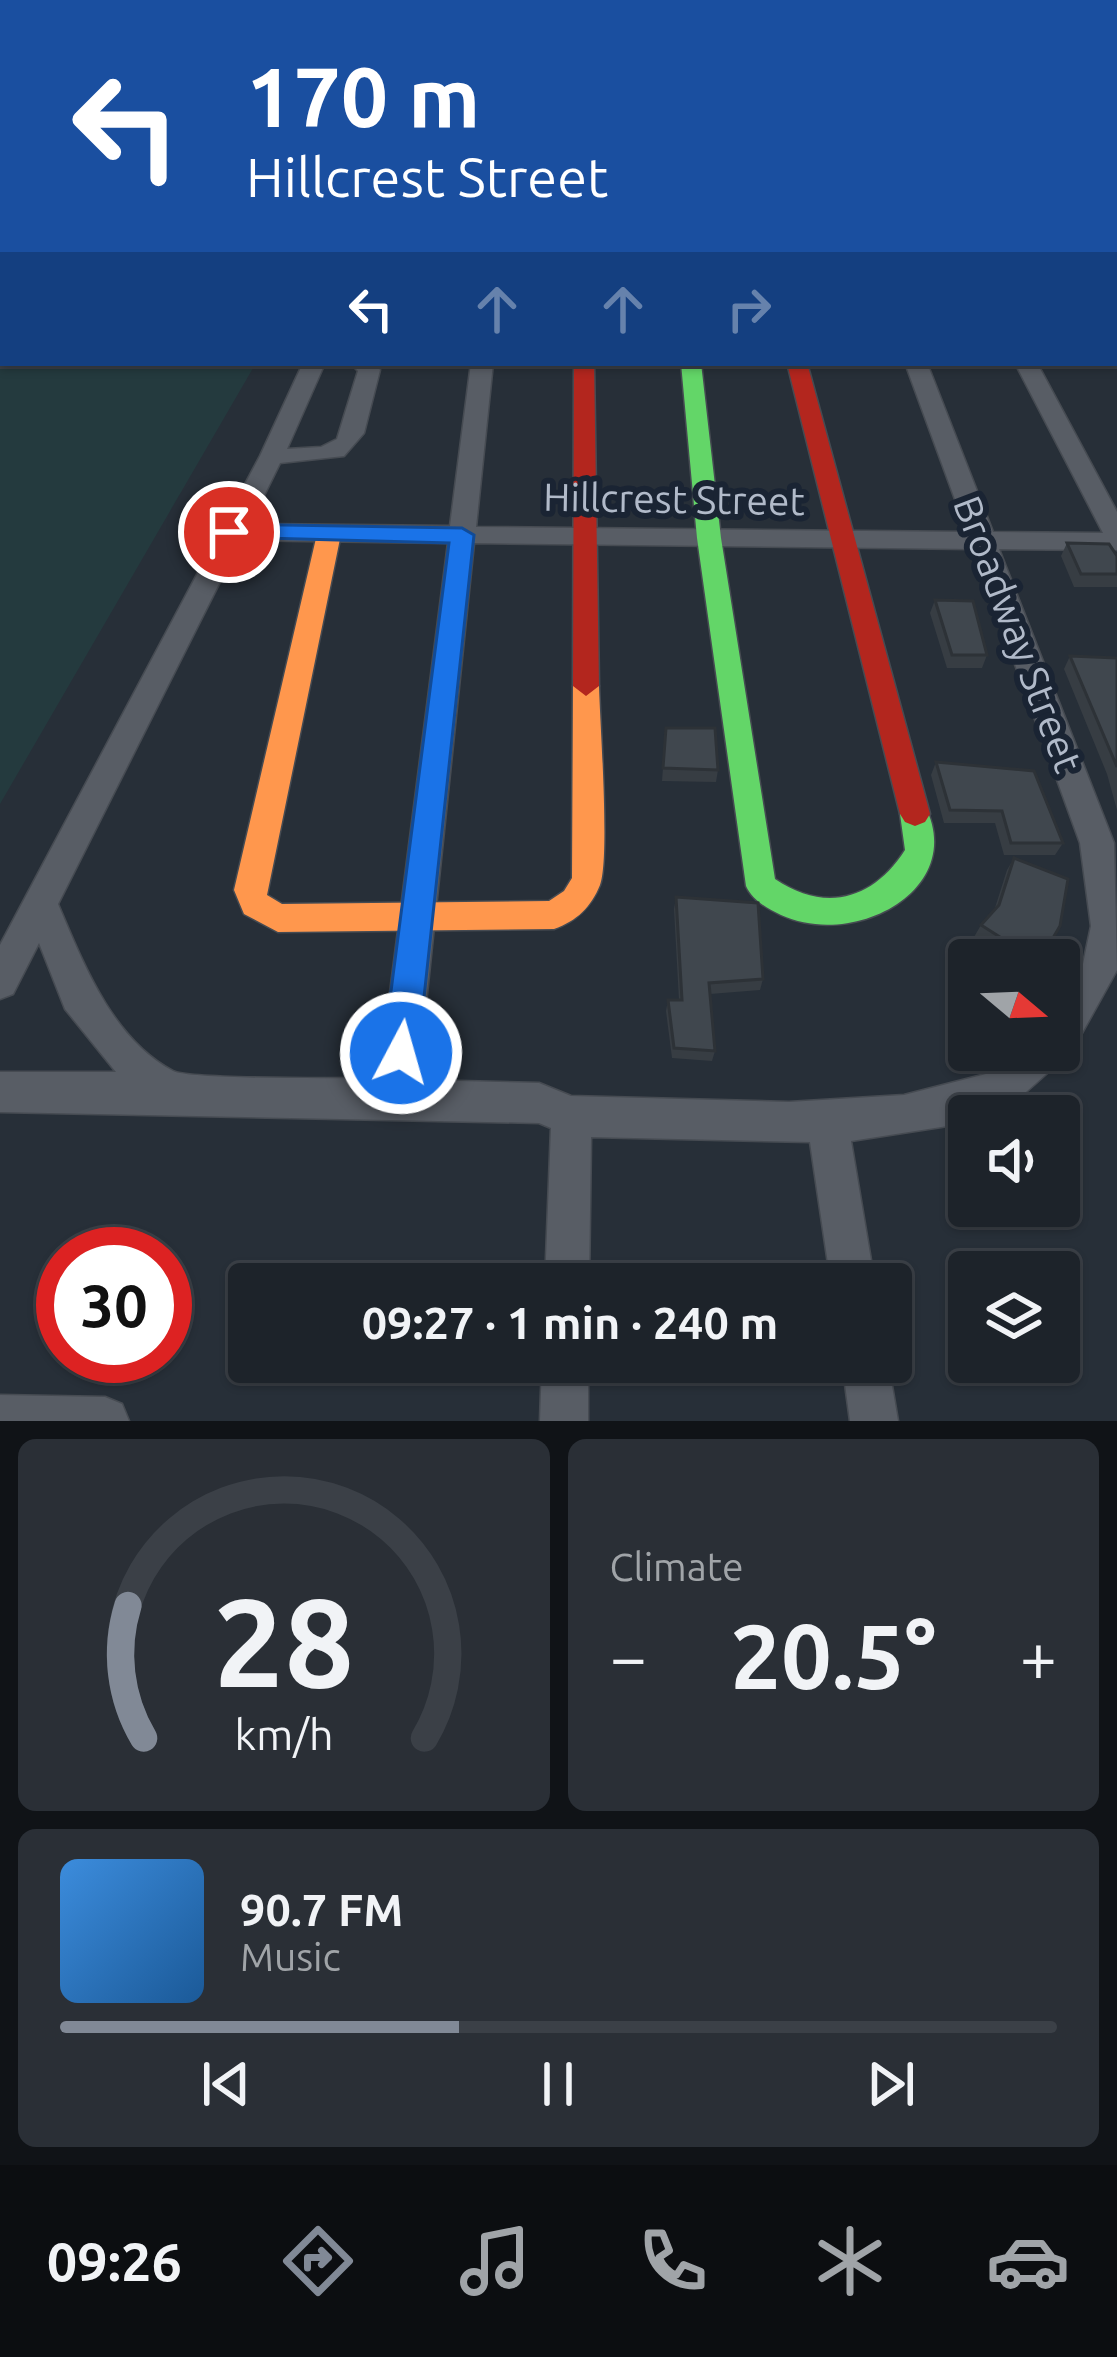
<!DOCTYPE html>
<meta charset="utf-8">
<style>
:root{--surface:#1d232a;--page:#2a2f36;--text:#f1f3f6;--muted:#a0a4a8;--line:#3b4047;--accent:#818996}
body{margin:0;font-family:Ubuntu,sans-serif;background:var(--page);color:var(--text);height:100vh;display:flex;flex-direction:column;font-size:45px;white-space:nowrap}
*{box-sizing:border-box;margin:0}
p{font-size:39px;color:var(--muted)}
.icon{flex:none;width:66px;height:66px;fill:none;stroke:currentColor;stroke-width:2;stroke-linecap:round;stroke-linejoin:round}
.map{position:relative;height:1421px;overflow:hidden}
.drawer{display:flex;flex-direction:column;gap:18px;padding:18px;background:#101317;flex:1}
.drawer>*{flex:none}
.banner{position:absolute;left:0px;top:0px;width:1119px;height:366px;box-shadow:0 3px 9px #0004,0 0 0 3px var(--line);background:#1a4fa0;color:#fff;overflow:hidden}
.needle{width:78px;rotate:109deg}
.fabs{position:absolute;left:948px;top:939px;display:grid;gap:24px}
.fabs a{display:grid;place-items:center;width:132px;height:132px;border-radius:12px;background:var(--surface);box-shadow:0 3px 9px #0004,0 0 0 3px var(--line);font-size:60px}
.speed{position:absolute;left:36px;top:1227px;display:flex;gap:24px;font-size:60px;font-weight:700;text-align:center}
.speed>*{display:grid;place-content:center;width:156px;height:156px;border-radius:50%;background:var(--surface);box-shadow:0 3px 9px #0004,0 0 0 3px var(--line);line-height:1}
.speed .limit{border:18px solid #d22;background:#fff;color:#111}
.pin{position:absolute;display:grid;place-items:center;width:102px;height:102px;color:#fff;margin:-51px;border:6px solid #fff;border-radius:50%;box-shadow:0 3px 12px #0007}
.me{position:absolute;width:132px;margin:-66px;rotate:6deg;stroke-linejoin:round;filter:drop-shadow(0 0 9px #0008)}
.turn{display:flex;align-items:center;gap:42px;height:252px;padding:0 48px;font-size:54px}
.turn .icon{width:156px;height:156px;stroke-width:2.5}
.turn b{display:block;font-size:84px;line-height:102px}
.lanes{display:flex;align-items:center;height:114px;padding:0 48px;background:#0003;justify-content:center;gap:60px;direction:ltr}
.lanes .off{opacity:.35}
.big{font-size:90px;font-weight:600;line-height:1.1}
.drawer .tile{flex:1;display:flex;flex-direction:column;justify-content:center;gap:18px;min-width:0;padding:0 42px;border-radius:18px;background:var(--page)}
.drawer .dial{align-items:center;gap:0}
.dial svg{height:312px;overflow:visible;fill:none;stroke:var(--line);stroke-width:7;stroke-linecap:round;text-anchor:middle}
.dial text{fill:var(--text);stroke:none}
.song{display:flex;align-items:center;gap:36px}
.cover{width:144px;height:144px;border-radius:18px;background:linear-gradient(135deg,hsl(210 70% 55%),hsl(210 70% 35%))}
.played{height:12px;border-radius:6px;background:linear-gradient(90deg,var(--accent) 40%,var(--line) 40%)}
.keys{display:flex;justify-content:space-around;direction:ltr}
.heat{display:flex;justify-content:space-between;align-items:center;font-size:66px;direction:ltr}
.drawer .tiles{flex:1;display:grid;gap:18px;grid-template-columns:1fr 1fr}
.tile:last-child{grid-column:span 2}
.trip{position:absolute;left:228px;top:1263px;width:684px;height:120px;border-radius:12px;background:var(--surface);box-shadow:0 3px 9px #0004,0 0 0 3px var(--line);font-weight:600;line-height:120px;text-align:center}
.tab-bar{display:flex;height:192px;justify-content:space-around;align-items:center;background:#0c0e11;color:var(--muted)}
.tab-bar .icon{width:84px;height:84px}
.tab-bar .active{color:var(--accent)}
.tab-bar b{font-size:54px;color:var(--text)}
.map>svg:first-child{display:block}
</style>
<div class="map">
<svg width="1117" height="1421" viewBox="0 0 1117 1421">
<rect width="100%" height="100%" fill="#272f38"/>
<path fill="#243a3e" d="M0 254 3 363H256L0 804Z"/>
<g fill="none" stroke-linecap="round" stroke-linejoin="round">
<g stroke="#464b52" stroke-width="3">
<path id="street" d="M54 0H67L69 3H56Z
M241 0H254L256 3H243Z
M1116 6H1117V14H1116Z
M1116 68H1117V76H1116Z
M1116 163H1117V173H1116Z
M1116 199H1117V210H1116Z
M1116 331H1117V344H1116Z
M303 363H325L287 449 321 447 337 439 358 371 350 363H374L380 370 364 433 344 456 280 463 250 524 450 526 471 363H493L476 527 967 532 905 363H927L993 532 1103 533 1015 363H1037L1117 512V550L999 549 1114 843 1117 970 1072 1051 1017 1100 954 1125 851 1141 875 1284H831L810 1142 591 1137 589 1284H545L551 1128 539 1123 0 1112V1072H116L65 1009 39 943 13 994 0 999V945L260 456ZM241 540 448 543 379 1078C347 1078 191 1080 173 1071 112 1039 83 963 58 904ZM474 543 973 549 1080 843 1091 926 1083 964 1059 1005V1050H1018L986 1074 904 1095 789 1102 571 1096 539 1083 418 1080Z
M542 1362H588V1421H540Z
M842 1362H888L898 1421H850Z
M0 1395 105 1397 122 1404 129 1421H0Z"/>
</g>
<g stroke="#464b52" stroke-width="3">
<path id="fast" d="M681 363H701L721 538 775 879C825 913 873 900 905 850L900 814 905 806 915 802 925 806C967 889 855 949 781 915 767 908 753 901 746 886L697 538Z"/>
</g>
<g stroke="#464b52" stroke-width="3">
<path id="slow" d="M329 527 341 534 267 895 282 904 549 901 564 891 572 878 573 686 586 676 599 686C600 723 610 859 600 885 591 907 577 921 554 929L278 932 244 914 234 890 317 534Z"/>
</g>
<g stroke="#464b52" stroke-width="3">
<path id="jam" d="M574 363H594L599 686 586 696 573 686Z
M787 363H807L930 814 925 822 915 826 905 822 900 814Z"/>
</g>
<use href="#street" fill="#585d65" fill-rule="evenodd"/>
<use href="#fast" fill="#63d668" fill-rule="evenodd"/>
<use href="#slow" fill="#ff974d" fill-rule="evenodd"/>
<use href="#jam" fill="#b3261e" fill-rule="evenodd"/>
</g>
<path fill="#373d43" d="M1067 543 1117 556V587H1074L1061 556Z
M935 600 987 655 982 668H947L930 613Z
M1070 656 1117 658V810L1107 774 1064 669Z
M666 728 718 770 716 782 662 781Z
M936 762 1063 843 1055 855H1004L995 823H944L931 775Z
M1014 858 1040 960H1010L974 937 981 925 994 911 1007 870Z
M676 897 763 979 760 990 710 994 715 1051 712 1061 672 1058 666 1011 668 1000H679L674 909Z"/>
<path fill="#40474e" stroke="#2d3237" stroke-width="3" d="M1067 543 1109 544 1117 556V574H1081Z
M935 600 973 601 987 655H952Z
M1070 656 1117 658V767L1115 762Z
M666 728H715L718 770 663 768Z
M936 762 1034 771 1063 843H1011L1002 811 950 810Z
M1014 858 1068 879 1060 926 1040 960H1036L981 925 999 905Z
M676 897 758 903 763 979 709 983 715 1051 674 1048 668 1000H682Z"/>
<path fill="#1a73e8" stroke="#114b97" stroke-width="3" d="M229 524 462 528 474 535 418 1053 413 1065 401 1070 388 1065 383 1053 449 543 221 537V526Z"/>
<g text-anchor="middle" stroke-width="12" stroke-linejoin="round" paint-order="stroke">
<g font-size="39" fill="#b1bac9" stroke="#1a2433">
<text transform="translate(674 499) rotate(1)" y="14">Hillcrest Street</text>
<text transform="translate(1018 634) rotate(69)" y="14">Broadway Street</text>
</g>
</g>
</svg>
<div class="fabs">
<a><svg class="needle" viewBox="-14 -14 28 28"><path d="M0-13l5 13h-10z" fill="#e53935"/><path d="M0 13l5-13h-10z" fill="#a0a4a8"/></svg></a>
<a><svg class="icon" aria-label="sound" viewBox="0 0 24 24"><path d="M4 9h4l5-4v14l-5-4H4zM17 9q2 3 0 6"/></svg></a>
<a><svg class="icon" aria-label="layers" viewBox="0 0 24 24"><path d="M12 4l9 5-9 5-9-5zM3 14l9 5 9-5"/></svg></a>
</div>
<div class="speed"><div class="limit">30</div></div>
<div class="pin" style="left:229px;top:532px;background:#d93025"><svg class="icon" aria-label="arrive" viewBox="0 0 24 24"><path d="M6 21V4h12l-3 4 3 4H6"/></svg></div>
<svg class="me" style="left:401px;top:1053px" viewBox="-20 -20 40 40"><circle r="17" fill="#1a73e8" stroke="#fff" stroke-width="3"/><path d="M0-11L8 9 0 5-8 9z" fill="#fff"/></svg>
<div class="trip">09:27 · 1 min · 240 m</div>
<div class="banner">
<div class="turn"><svg class="icon" aria-label="left" viewBox="0 0 24 24"><path d="M17 20v-9H6M10 6l-5 5 5 5"/></svg><div><b>170 m</b>Hillcrest Street</div></div>
<div class="lanes"><svg class="icon" aria-label="left" viewBox="0 0 24 24"><path d="M17 20v-9H6M10 6l-5 5 5 5"/></svg><svg class="icon off" aria-label="ahead" viewBox="0 0 24 24"><path d="M12 20V5M6 11l6-6 6 6"/></svg><svg class="icon off" aria-label="ahead" viewBox="0 0 24 24"><path d="M12 20V5M6 11l6-6 6 6"/></svg><svg class="icon off" aria-label="right" viewBox="0 0 24 24"><path d="M7 20v-9h11M14 6l5 5-5 5"/></svg></div>
</div>
</div>
<section class="drawer">
<div class="tiles">
<div class="tile dial"><svg viewBox="0 0 100 80">
<path d="M14 69A42 42 0 1 1 86 69"/>
<path d="M14 69A42 42 0 0 1 10 35" stroke="#818996"/>
<text x="50" y="56" font-size="32" font-weight="700">28</text>
<text x="50" y="72" font-size="11">km/h</text>
</svg></div>
<div class="tile"><p>Climate</p>
<div class="heat"><a>−</a><b class="big">20.5°</b><a>+</a></div>
</div>
<div class="tile">
<div class="song"><i class="cover"></i><div><b>90.7 FM</b><p>Music</p></div></div>
<div class="played"></div>
<div class="keys"><svg class="icon" aria-label="previous" viewBox="0 0 24 24"><path d="M18 5L8 12l10 7zM5 5v14"/></svg><svg class="icon" aria-label="pause" viewBox="0 0 24 24"><path d="M8 5v14M16 5v14"/></svg><svg class="icon" aria-label="next" viewBox="0 0 24 24"><path d="M6 5l10 7-10 7zM19 5v14"/></svg></div>
</div>
</div>
</section>
<nav class="tab-bar">
<b>09:26</b>
<svg class="icon active" aria-label="directions" viewBox="0 0 24 24"><path d="M12 3l9 9-9 9-9-9zM9 14v-3h6M13 9l2 2-2 2"/></svg>
<svg class="icon" aria-label="music" viewBox="0 0 24 24"><path d="M9 18V5l10-2v13"/><circle cx="6" cy="18" r="3"/><circle cx="16" cy="16" r="3"/></svg>
<svg class="icon" aria-label="phone" viewBox="0 0 24 24"><path d="M5 4h4l2 5-3 2q2 4 5 5l2-3 5 2v4C11 20 4 13 5 4z"/></svg>
<svg class="icon" aria-label="climate" viewBox="0 0 24 24"><path d="M12 3v18M4 7l16 10M4 17L20 7"/></svg>
<svg class="icon" aria-label="car" viewBox="0 0 24 24"><path d="M5 17H2v-5l4-1 3-4h7l3 4 3 1v5h-3M9 17h6M6 11h13"/><circle cx="7" cy="17" r="2"/><circle cx="17" cy="17" r="2"/></svg>
</nav>
